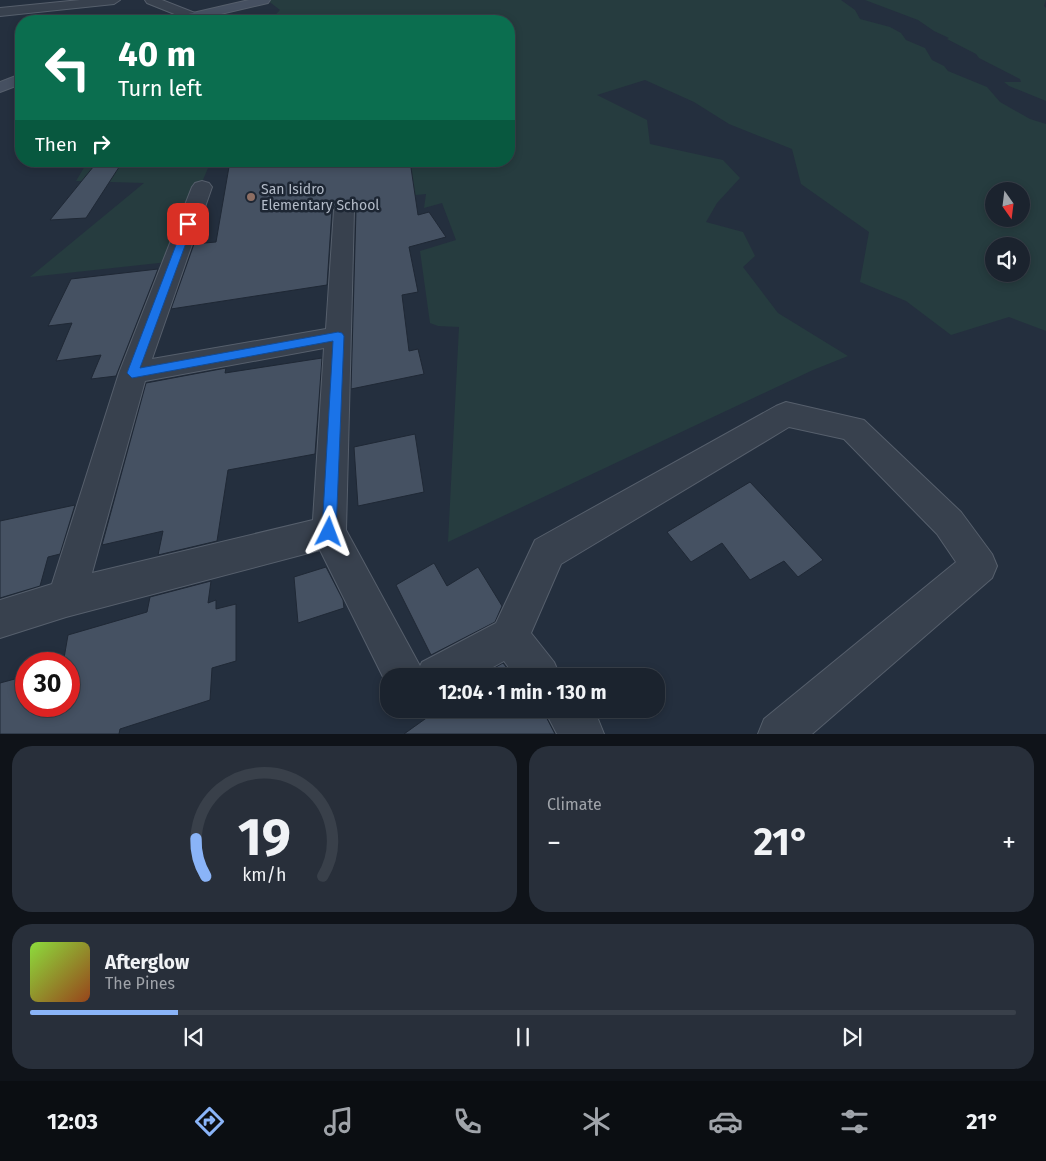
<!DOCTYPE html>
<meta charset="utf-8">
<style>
:root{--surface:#1b232e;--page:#282f3a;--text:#f1f3f6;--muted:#a0a4aa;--line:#39404a;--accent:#8ab4f8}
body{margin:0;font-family:"Fira Sans",sans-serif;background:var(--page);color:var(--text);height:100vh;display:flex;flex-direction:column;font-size:19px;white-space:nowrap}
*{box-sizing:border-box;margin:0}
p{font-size:16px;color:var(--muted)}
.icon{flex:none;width:28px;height:28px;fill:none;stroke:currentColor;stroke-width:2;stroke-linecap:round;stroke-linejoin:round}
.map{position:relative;height:734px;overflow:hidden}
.sheet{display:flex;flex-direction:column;gap:12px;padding:12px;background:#0f1319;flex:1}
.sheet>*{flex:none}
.banner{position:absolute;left:15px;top:15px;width:500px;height:152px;border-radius:20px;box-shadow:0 2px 8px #0003,0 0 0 1px var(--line);background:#0b6e4f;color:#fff;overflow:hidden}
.needle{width:32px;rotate:166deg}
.fabs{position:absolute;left:985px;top:182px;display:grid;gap:10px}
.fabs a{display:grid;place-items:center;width:45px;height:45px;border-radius:50%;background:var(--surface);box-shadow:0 2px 8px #0003,0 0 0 1px var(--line);font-size:25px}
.speed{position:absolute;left:15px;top:652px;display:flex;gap:10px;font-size:25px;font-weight:700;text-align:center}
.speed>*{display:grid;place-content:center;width:65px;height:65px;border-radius:50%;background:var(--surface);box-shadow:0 2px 8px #0003,0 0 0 1px var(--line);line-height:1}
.speed .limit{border:8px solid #d22;background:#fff;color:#111}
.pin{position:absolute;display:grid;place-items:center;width:42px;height:42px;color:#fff;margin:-21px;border-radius:10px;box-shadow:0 2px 8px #0006}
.me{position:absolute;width:55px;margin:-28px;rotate:3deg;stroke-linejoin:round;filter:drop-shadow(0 0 4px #0008)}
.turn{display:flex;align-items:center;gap:18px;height:105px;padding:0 20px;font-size:22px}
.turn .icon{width:65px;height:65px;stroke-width:2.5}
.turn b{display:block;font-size:35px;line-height:42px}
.then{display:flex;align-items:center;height:48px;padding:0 20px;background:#0003;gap:10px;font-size:19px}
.big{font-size:38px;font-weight:700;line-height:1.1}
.sheet .tile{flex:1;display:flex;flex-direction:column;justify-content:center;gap:8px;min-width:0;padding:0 18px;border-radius:20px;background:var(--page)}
.sheet .dial{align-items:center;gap:0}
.dial svg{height:130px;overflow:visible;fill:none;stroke:var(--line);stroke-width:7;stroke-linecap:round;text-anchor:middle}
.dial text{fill:var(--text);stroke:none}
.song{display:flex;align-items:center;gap:15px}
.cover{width:60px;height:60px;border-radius:8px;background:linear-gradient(135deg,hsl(90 70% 55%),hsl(20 70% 35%))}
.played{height:5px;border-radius:2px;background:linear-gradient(90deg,var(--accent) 15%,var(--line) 15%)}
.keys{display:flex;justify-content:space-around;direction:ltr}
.heat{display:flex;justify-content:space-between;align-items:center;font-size:28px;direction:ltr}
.sheet .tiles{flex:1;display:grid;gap:12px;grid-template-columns:1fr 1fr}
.tile:last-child{grid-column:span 2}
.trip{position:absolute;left:380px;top:668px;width:285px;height:50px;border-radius:20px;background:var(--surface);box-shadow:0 2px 8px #0003,0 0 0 1px var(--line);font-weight:700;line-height:50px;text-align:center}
.dock{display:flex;height:80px;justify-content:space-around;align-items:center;background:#0b0e12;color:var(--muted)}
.dock .icon{width:35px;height:35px}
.dock .on{color:var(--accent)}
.dock b{font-size:22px;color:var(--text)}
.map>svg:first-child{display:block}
</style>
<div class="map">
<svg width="1046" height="734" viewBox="0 0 1046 734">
<rect width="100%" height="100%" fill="#242f3e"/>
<path fill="#263c3f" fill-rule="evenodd" d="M267 0H841L855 10 860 19 890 27 901 33 906 40 925 48 932 60 944 66 948 71 987 87 1000 102 1030 119 1046 124V331L1009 317 951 335 906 301 860 282 869 232 801 184 792 149 729 124 694 102 645 80 597 95 647 120 650 144 723 160 740 178 717 203 706 222 743 232 755 256 743 267 778 313 848 356 813 370 448 542 459 327 438 326 430 323 420 251 456 240 442 203 424 208 426 194 395 197 400 161H509V21H257L273 17 280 10ZM994 191H1021V219H994ZM994 246H1021V274H994Z
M865 0H1046L1044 6 1046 8V101L1009 86 1004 82H1021L1020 79 979 58 976 54 947 39 949 38 934 31 918 20Z
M88 161H211L168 262 30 277 144 183 76 181Z"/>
<path fill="#455162" stroke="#1f2835" d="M98 161H123L86 218 50 220Z
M230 161H410L418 215 429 212 446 237 409 247 418 292 402 295 409 351 418 349 424 374 351 389 356 210 352 205 345 202 336 204 332 210 327 285 171 309 194 244 216 242Z
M158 269 116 376 91 379 101 355 56 361 72 323 48 326 71 279Z
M322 358 315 454 228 470 217 541 158 555 163 531 102 545 146 383 226 368 225 373Z
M415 434 424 492 358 506 354 447Z
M750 482 823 560 798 577 784 561 750 580 722 543 691 562 667 532Z
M75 505 60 554 48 557 40 586 0 598V521Z
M434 563 447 586 478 567 502 606 495 622 431 655 396 585Z
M326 567 343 600 344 608 298 623 294 577Z
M211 581 208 603 216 600V609L236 604V661L212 668 210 700 120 729 119 734H0V683L26 676V706H69V664H63L68 635 147 612 150 597Z
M503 663 513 676H480Z
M439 709H542L555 734H404Z"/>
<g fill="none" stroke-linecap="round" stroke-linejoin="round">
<g stroke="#565f6c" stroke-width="2">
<path id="street" d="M80 0H120L114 4 0 16V8Z
M145 0H162L195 13 197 16 195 19H187L147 3Z
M202 181 209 183 212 187 152 359 326 329 334 210 337 206 344 204 351 206 354 210 346 530 420 666 422 662 496 623 535 540 776 406 786 402 864 420 961 512 992 554 997 566 992 578 812 734H758L764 719 956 562 937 534 844 439 789 427 561 564 531 633 554 662 560 676H515L504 661 477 676H389V689L320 550 66 617 0 638V600L52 584 119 373 192 187 195 183ZM324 348 313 520 92 573 145 381Z
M544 709H591L598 719 604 734H557Z"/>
</g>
<g stroke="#565f6c" stroke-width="2">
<path id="secondary" d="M249 0H270L268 3 191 21H170L171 18Z
M21 74V84L0 92V82Z"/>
</g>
<use href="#street" fill="#38414e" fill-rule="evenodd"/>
<use href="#secondary" fill="#465061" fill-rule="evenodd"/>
</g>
<path fill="#1a73e8" stroke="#114b97" d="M188 222 193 224 140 368 338 332 342 333 344 336 336 532 334 537 329 539 324 537 322 532 333 341 132 378 127 373 184 224Z"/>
<circle fill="#8d6e63" stroke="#1d2633" stroke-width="2" cx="251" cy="197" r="5"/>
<g text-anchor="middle" stroke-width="5" stroke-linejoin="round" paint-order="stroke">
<g font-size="14" fill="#b4bcc9" stroke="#1d2633" text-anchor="start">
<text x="261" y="194">San Isidro<tspan x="261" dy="16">Elementary School</tspan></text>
</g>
</g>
</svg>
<div class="fabs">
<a><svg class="needle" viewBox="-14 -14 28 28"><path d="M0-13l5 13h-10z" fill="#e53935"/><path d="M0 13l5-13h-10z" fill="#a0a4aa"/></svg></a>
<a><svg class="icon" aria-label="sound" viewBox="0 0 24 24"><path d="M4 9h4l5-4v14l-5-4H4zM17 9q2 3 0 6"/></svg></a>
</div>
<div class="speed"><div class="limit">30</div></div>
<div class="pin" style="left:188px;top:224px;background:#d93025"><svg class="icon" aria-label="arrive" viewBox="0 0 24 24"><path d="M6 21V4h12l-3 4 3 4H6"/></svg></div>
<svg class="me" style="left:329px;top:532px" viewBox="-20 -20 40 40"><path d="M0-17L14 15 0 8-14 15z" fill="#1a73e8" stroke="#fff" stroke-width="4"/></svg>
<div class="trip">12:04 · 1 min · 130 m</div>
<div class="banner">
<div class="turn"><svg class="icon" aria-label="left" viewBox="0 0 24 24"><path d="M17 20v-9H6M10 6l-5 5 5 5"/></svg><div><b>40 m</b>Turn left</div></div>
<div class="then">Then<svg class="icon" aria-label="right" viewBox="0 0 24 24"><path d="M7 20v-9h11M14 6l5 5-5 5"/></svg></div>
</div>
</div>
<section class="sheet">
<div class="tiles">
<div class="tile dial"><svg viewBox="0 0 100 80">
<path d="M14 69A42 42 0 1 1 86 69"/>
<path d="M14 69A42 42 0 0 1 8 46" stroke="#8ab4f8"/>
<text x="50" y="56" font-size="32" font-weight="700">19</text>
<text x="50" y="72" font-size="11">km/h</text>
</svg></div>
<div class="tile"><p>Climate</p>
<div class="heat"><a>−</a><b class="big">21°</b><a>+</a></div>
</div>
<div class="tile">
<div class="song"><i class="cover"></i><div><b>Afterglow</b><p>The Pines</p></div></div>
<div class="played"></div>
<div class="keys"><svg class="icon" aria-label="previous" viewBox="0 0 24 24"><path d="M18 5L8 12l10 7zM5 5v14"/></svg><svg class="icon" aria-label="pause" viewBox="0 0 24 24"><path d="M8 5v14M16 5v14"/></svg><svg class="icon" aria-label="next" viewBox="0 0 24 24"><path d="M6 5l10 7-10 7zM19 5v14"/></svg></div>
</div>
</div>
</section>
<nav class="dock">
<b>12:03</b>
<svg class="icon on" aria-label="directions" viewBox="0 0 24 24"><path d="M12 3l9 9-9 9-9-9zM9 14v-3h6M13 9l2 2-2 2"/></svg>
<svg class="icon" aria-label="music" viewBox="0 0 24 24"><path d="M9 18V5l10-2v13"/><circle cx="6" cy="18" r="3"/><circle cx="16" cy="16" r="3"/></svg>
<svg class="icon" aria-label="phone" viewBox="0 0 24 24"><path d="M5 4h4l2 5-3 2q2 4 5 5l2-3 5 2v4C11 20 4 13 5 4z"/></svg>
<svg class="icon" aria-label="climate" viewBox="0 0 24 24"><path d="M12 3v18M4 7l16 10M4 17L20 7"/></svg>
<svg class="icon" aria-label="car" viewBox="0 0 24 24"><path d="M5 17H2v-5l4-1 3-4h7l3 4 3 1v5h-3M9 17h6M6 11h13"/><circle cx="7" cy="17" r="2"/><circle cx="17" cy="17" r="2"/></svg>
<svg class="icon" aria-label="filters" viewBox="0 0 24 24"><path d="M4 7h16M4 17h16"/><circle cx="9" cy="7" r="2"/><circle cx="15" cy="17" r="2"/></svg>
<b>21°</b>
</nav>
